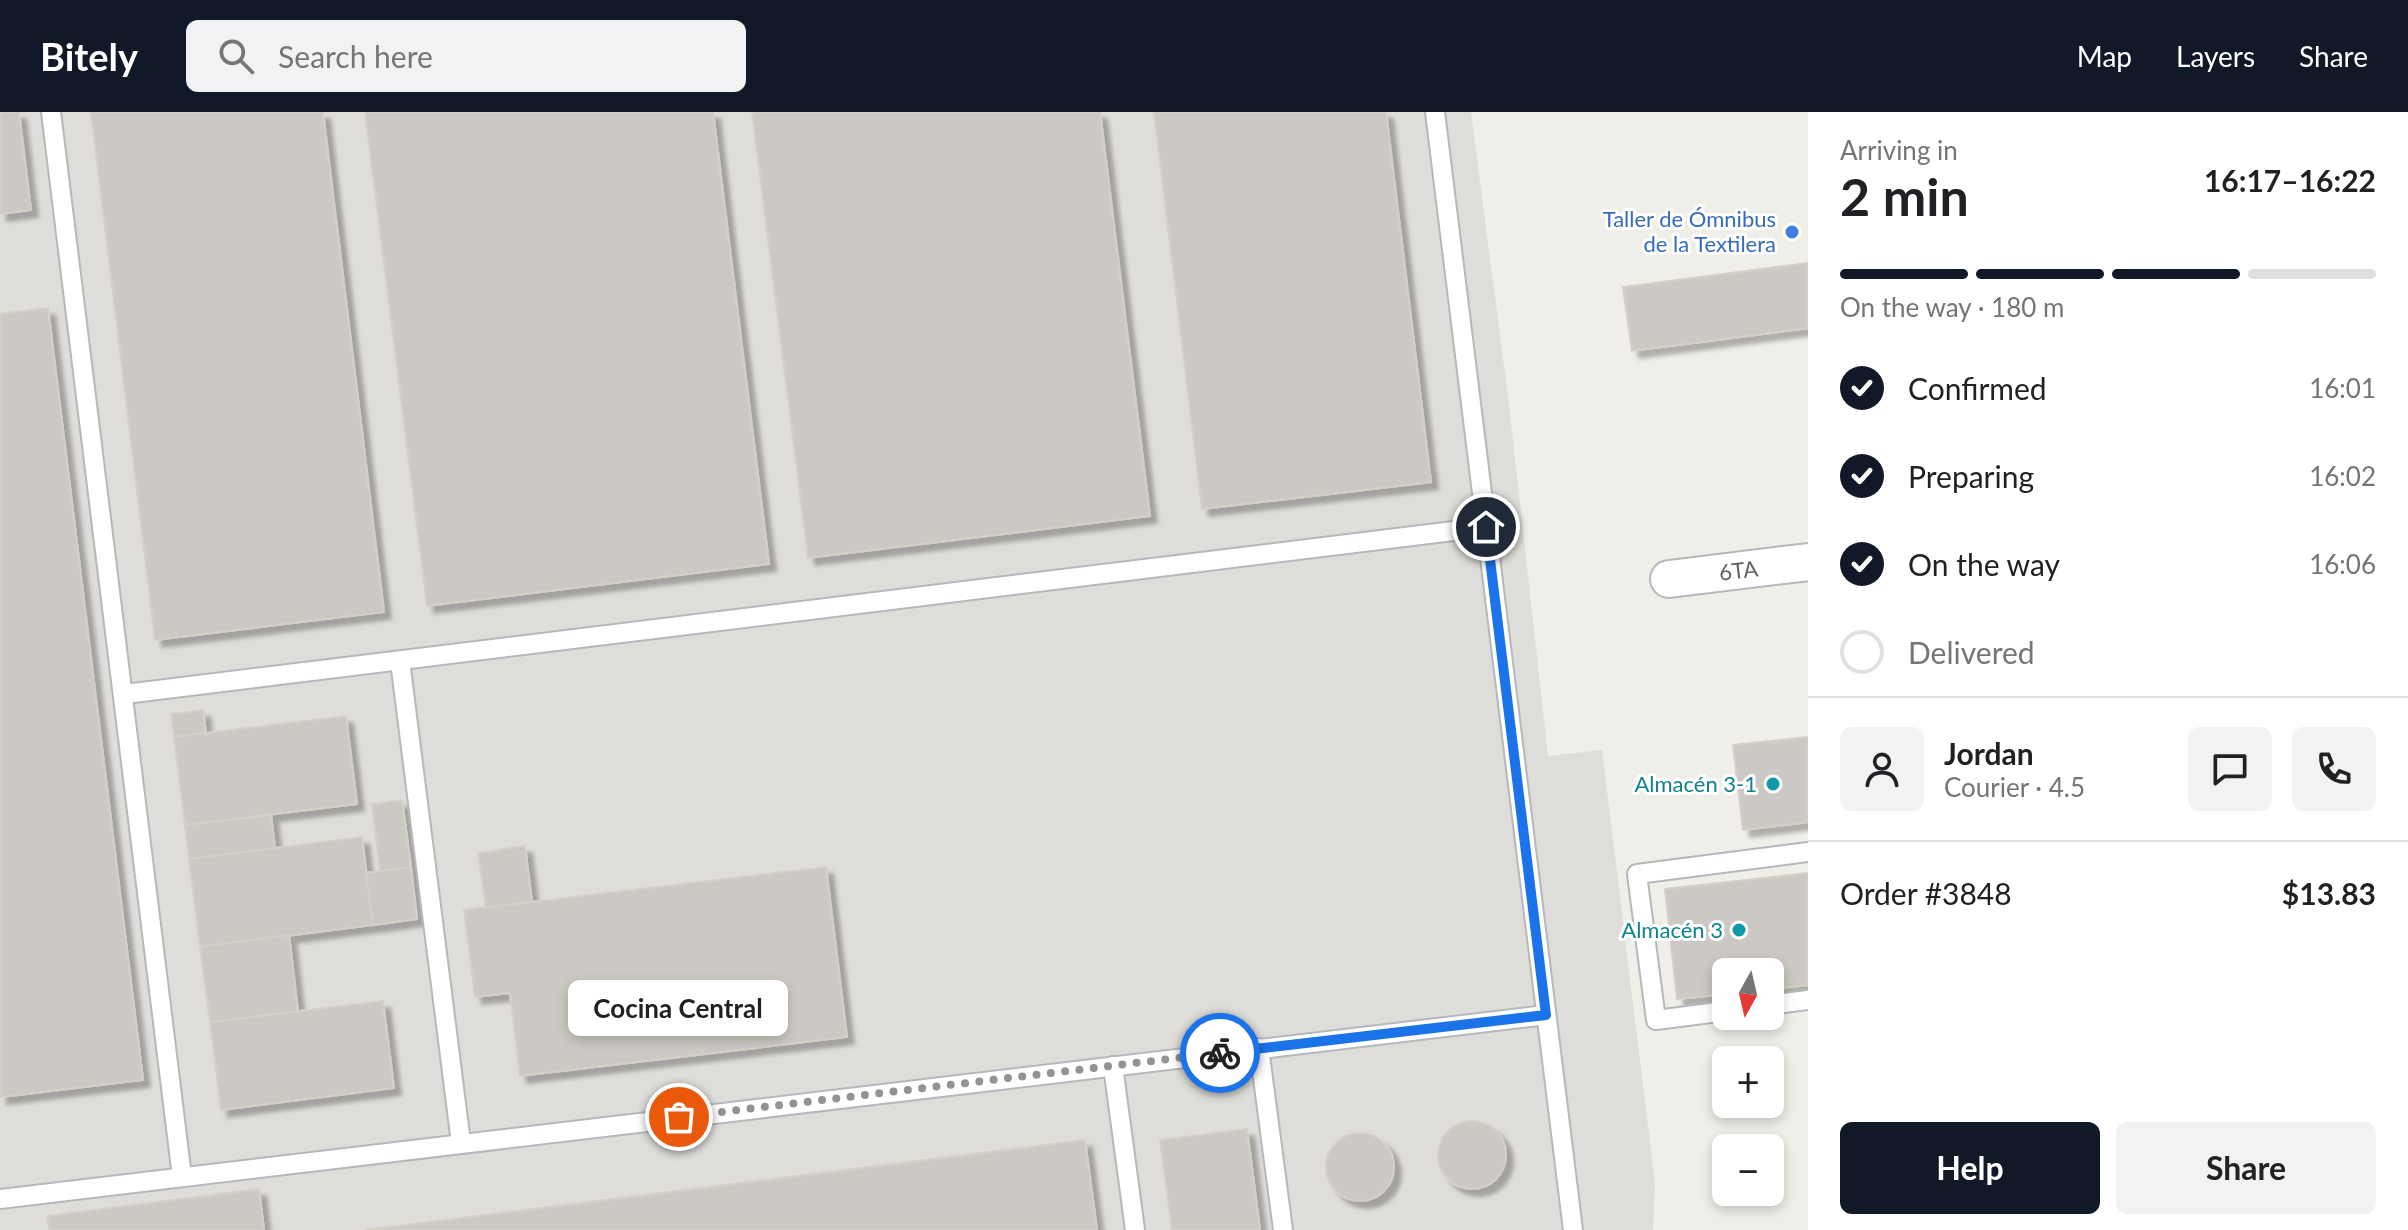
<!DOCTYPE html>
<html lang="en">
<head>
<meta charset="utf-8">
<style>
  :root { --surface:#fff; --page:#f2f2f2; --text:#202124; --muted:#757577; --line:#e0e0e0; --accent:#111827 }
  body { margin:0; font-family:Lato,sans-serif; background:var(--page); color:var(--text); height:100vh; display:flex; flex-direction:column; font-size:30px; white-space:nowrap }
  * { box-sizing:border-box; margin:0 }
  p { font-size:26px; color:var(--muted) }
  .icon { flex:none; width:44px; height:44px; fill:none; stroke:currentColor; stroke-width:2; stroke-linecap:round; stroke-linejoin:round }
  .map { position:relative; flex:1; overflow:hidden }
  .sheet { display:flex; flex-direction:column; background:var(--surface); width:600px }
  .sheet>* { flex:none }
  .needle { width:52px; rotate:188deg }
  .buttons { position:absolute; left:1712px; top:846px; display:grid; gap:16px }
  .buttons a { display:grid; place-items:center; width:72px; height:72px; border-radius:12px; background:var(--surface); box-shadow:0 4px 12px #0003; font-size:40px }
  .pin { position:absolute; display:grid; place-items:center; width:68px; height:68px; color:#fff; margin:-34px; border:4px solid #fff; border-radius:50%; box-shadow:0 2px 8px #0007 }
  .courier { position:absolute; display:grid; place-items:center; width:80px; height:80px; margin:-40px; border:6px solid #1a73e8; border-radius:50%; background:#fff; color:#222; box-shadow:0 2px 10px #0007 }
  .bubble { position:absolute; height:56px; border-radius:12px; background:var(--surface); box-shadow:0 4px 12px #0003; font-size:26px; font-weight:700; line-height:56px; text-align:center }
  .summary em { font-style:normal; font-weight:700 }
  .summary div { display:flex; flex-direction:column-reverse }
  .summary { display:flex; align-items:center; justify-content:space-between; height:136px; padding:0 32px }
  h1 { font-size:52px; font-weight:700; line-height:60px }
  .bar { display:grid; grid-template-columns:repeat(4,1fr); gap:12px 8px; align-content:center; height:96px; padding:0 32px }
  .bar i { height:10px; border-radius:6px; background:var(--line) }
  .bar .selected { background:var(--accent) }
  .bar p { grid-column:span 4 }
  .line { display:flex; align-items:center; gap:20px; padding:0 32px; border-top:2px solid var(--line) }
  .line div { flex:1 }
  .round { display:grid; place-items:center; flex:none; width:84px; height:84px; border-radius:12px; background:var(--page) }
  ol { padding:0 32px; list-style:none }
  li { display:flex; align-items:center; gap:24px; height:88px }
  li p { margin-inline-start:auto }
  li .icon { padding:8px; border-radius:50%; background:var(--accent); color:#fff; stroke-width:4 }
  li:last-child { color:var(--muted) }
  li i { width:44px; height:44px; border:4px solid var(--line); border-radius:50% }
  .button { display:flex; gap:16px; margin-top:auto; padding:16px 32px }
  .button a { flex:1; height:92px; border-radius:12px; background:var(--accent); color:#fff; font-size:32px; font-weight:700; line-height:92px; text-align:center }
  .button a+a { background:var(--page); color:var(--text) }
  header { display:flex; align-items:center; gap:48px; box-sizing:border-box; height:112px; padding:0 40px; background:var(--accent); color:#fff }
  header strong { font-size:38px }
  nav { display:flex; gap:44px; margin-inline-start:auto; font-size:28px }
  .search { width:560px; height:72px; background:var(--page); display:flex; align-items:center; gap:20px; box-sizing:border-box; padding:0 28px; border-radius:12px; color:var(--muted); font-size:30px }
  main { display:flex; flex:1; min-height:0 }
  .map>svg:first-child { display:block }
  .industrial { fill:#dfddda }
  .building { fill:#ccc9c4; stroke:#d5d0c7; stroke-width:2; filter:url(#shadow) }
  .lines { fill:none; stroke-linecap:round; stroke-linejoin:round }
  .service-casing { stroke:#b5b8bb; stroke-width:22 }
  .minor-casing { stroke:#b5b8bb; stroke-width:40 }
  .service { stroke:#fff; stroke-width:18 }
  .minor { stroke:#fff; stroke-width:36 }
  .done { stroke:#929494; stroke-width:8; stroke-dasharray:0 14.4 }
  .route { stroke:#1a73e8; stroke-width:10 }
  .shop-dot { fill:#3f7fe0; stroke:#fff; stroke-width:3 }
  .culture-dot { fill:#0f9aa8; stroke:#fff; stroke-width:3 }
  .labels { text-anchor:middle; stroke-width:6; stroke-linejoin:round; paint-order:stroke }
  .shop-label { font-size:22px; fill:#366cbe; stroke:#fff; text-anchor:end }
  .street-label { font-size:22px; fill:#5f6367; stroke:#fff }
  .culture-label { font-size:22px; fill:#0d838f; stroke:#fff; text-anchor:end }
</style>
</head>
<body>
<header>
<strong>Bitely</strong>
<div class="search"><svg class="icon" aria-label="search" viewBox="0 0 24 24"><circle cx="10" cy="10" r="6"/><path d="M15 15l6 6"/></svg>Search here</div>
<nav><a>Map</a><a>Layers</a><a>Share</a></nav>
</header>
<main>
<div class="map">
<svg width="1808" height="1118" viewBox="0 0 1808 1118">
  <defs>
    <filter id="shadow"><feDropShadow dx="7" dy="7" stdDeviation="2" flood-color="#0004"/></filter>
  </defs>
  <rect width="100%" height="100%" fill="#f0eee8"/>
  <!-- industrial -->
  <polygon class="industrial" points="0,0 1471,0 1509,293 1548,644 1602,638 1655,1071 1653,1118 0,1118"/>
  <!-- building -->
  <g class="building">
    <polygon points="0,0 19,0 31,98 0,102"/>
    <polygon points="91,0 323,0 384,500 155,528"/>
    <polygon points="365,0 713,0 769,452 427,494"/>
    <polygon points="752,0 1100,0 1150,404 808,446"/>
    <polygon points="1154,0 1386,0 1431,370 1202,397"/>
    <polygon points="1808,151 1808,216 1632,239 1623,175"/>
    <polygon points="48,196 143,968 0,985 0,202"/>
    <polygon points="203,598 206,621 174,625 171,602"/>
    <polygon points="346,604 357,692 185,713 174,625"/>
    <polygon points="1808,625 1808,710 1743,718 1733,633"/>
    <polygon points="402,688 411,755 380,759 372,692"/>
    <polygon points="271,703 275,736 189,747 185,713"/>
    <polygon points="362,725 373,813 200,835 189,747"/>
    <polygon points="525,734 532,790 486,796 478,741"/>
    <polygon points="411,755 417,807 373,813 366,761"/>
    <polygon points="826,755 847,925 520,964 510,881 475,885 464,798"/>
    <polygon points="1808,761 1808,873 1770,877 1770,860 1726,860 1726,882 1677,887 1665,777"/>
    <polygon points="289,823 298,899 210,910 200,835"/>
    <polygon points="383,889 394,976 221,998 210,910"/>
    <circle cx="1472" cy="1043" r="34"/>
    <polygon points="1247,1017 1260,1118 1172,1118 1160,1028"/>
    <circle cx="1360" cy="1055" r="34"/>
    <polygon points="1085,1028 1097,1118 365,1118"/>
    <polygon points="259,1077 264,1118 49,1118 47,1104"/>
  </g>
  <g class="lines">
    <defs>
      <g id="service">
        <polyline points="51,0 182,1065"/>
        <polyline points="1435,0 1573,1118"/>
        <polyline points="400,549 461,1031"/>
        <polyline points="125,582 1486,415"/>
        <polyline points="1770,893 1808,888"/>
        <polyline points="1726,899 1656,908 1637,762 1808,740"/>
        <polyline points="1259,936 1283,1118"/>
        <polyline points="1113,954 1135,1118"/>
        <polyline points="0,1087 1546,903"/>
      </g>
      <g id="minor">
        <path id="s1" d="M1669,467l139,-17"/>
      </g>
    </defs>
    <!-- service casing -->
    <use href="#service" class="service-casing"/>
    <!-- minor casing -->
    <use href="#minor" class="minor-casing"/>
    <!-- service -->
    <use href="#service" class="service"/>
    <!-- minor -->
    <use href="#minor" class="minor"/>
  </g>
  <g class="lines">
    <!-- done -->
    <polyline class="done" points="679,1005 1220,941"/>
    <!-- route -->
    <polyline class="route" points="1220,941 1546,903 1486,415"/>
  </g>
  <!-- markers -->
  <circle class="shop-dot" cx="1792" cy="120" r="8"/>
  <g class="culture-dot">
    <circle cx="1773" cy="672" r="8"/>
    <circle cx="1739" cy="818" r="8"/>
  </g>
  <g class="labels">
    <!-- shop labels -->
    <g class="shop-label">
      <text x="1776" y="115">Taller de Ómnibus<tspan x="1776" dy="25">de la Textilera</tspan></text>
    </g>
    <!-- street labels -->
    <g class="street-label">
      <text dy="8" stroke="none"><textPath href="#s1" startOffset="70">6TA</textPath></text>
    </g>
    <!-- culture labels -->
    <g class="culture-label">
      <text x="1757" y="680">Almacén 3-1</text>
      <text x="1723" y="826">Almacén 3</text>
    </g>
  </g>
</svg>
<div class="buttons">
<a><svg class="needle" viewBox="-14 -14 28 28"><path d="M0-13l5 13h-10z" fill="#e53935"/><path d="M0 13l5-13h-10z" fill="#757577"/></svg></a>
<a>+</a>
<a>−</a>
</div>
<div class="pin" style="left:679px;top:1005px;background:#ea580c"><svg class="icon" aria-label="bag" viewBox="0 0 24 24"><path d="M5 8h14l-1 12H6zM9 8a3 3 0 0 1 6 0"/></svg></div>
<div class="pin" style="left:1486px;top:415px;background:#1f2937"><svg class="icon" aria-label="home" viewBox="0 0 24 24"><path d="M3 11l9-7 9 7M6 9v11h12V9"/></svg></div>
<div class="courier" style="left:1220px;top:941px"><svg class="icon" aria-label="bike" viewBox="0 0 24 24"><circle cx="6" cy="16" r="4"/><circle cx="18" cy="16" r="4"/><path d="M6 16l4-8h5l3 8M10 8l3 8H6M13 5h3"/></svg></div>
<div class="bubble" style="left:568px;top:868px;width:220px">Cocina Central</div>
</div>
<section class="sheet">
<div class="summary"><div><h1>2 min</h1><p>Arriving in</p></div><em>16:17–16:22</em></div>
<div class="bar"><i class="selected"></i><i class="selected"></i><i class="selected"></i><i></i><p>On the way · 180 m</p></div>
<ol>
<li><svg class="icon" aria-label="check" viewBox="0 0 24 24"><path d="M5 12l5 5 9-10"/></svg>Confirmed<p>16:01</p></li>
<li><svg class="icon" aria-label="check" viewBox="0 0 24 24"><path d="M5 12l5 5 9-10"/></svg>Preparing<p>16:02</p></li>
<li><svg class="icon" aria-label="check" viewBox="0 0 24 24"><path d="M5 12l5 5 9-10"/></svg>On the way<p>16:06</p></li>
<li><i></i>Delivered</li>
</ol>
<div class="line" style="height:144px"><a class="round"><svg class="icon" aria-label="person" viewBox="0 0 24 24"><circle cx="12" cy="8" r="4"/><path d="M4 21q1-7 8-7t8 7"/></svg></a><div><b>Jordan</b><p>Courier · 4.5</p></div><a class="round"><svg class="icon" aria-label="chat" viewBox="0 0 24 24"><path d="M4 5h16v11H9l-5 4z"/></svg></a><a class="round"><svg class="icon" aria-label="phone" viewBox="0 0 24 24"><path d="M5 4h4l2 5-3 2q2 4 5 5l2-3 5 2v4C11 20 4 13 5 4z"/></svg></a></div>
<div class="line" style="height:104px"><div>Order #3848</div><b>$13.83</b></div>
<div class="button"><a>Help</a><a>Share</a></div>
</section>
</main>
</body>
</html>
